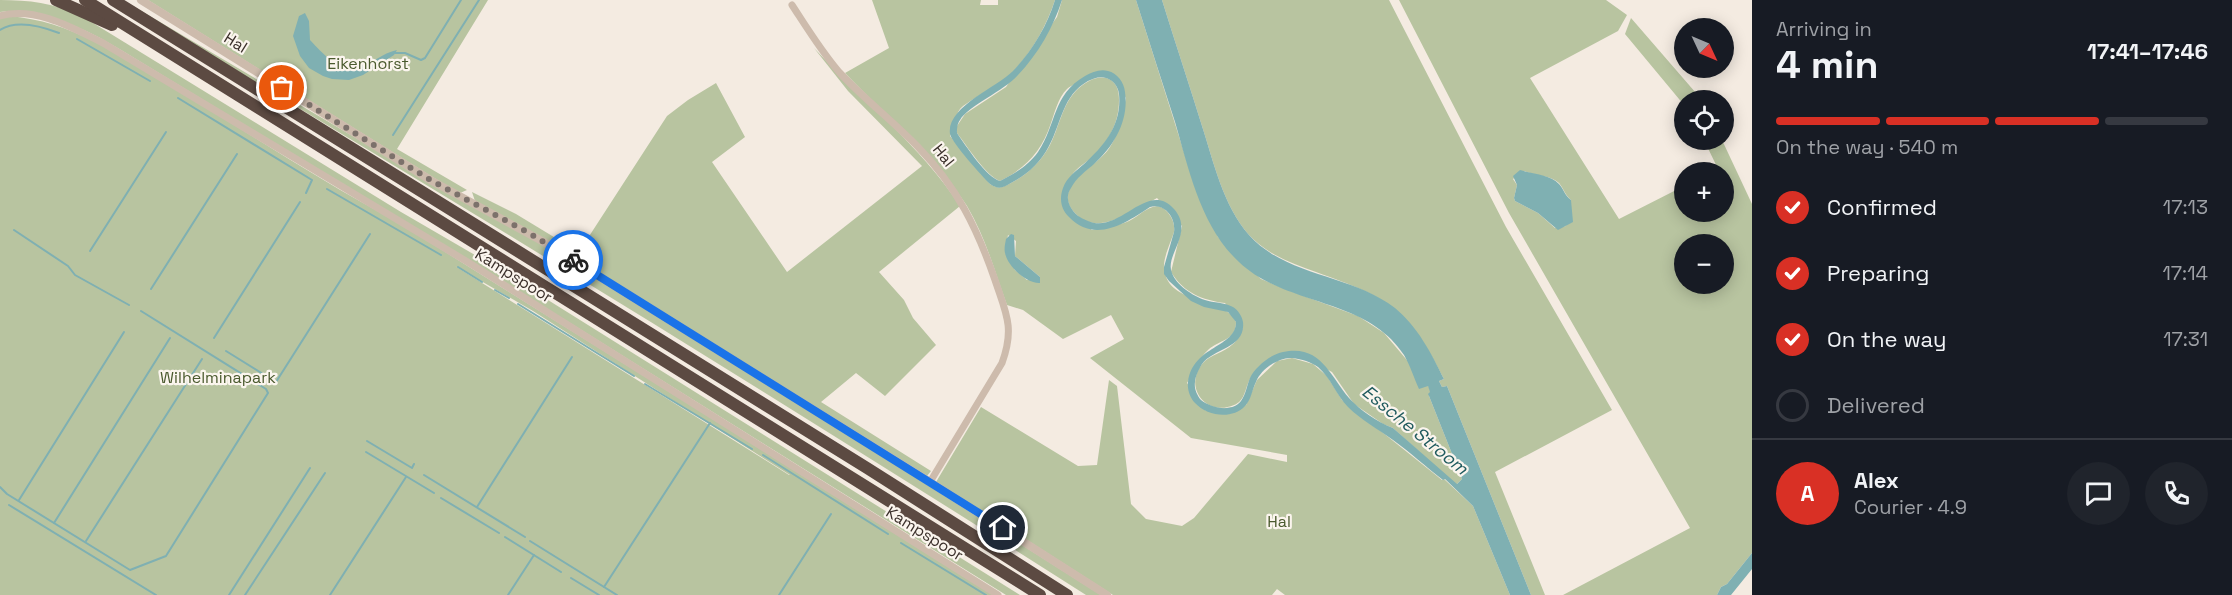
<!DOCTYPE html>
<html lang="en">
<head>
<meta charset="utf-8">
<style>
  :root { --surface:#171b24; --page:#20242c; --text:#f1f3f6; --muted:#9ea1a6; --line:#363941; --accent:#d93025 }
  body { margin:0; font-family:"Space Grotesk",sans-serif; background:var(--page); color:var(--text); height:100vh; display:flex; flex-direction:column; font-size:22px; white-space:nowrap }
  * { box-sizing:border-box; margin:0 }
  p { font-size:20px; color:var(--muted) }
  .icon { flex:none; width:33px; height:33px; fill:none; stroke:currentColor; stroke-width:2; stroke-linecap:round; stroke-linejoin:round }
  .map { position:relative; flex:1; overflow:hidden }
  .details { display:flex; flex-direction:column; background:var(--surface); width:480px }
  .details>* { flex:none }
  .needle { width:39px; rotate:134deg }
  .buttons { position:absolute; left:1674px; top:18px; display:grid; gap:12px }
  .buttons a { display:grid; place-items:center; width:60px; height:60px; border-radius:50%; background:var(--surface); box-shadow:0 3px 15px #0003; font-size:30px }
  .pin { position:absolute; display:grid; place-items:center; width:51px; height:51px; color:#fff; margin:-26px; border:3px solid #fff; border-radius:50%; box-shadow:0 2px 6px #0007 }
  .courier { position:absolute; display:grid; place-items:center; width:60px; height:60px; margin:-30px; border:4px solid #1a73e8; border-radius:50%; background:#fff; color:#222; box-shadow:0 2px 8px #0007 }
  .headline em { font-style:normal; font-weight:800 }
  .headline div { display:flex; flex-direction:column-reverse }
  .headline { display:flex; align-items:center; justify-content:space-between; height:102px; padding:0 24px }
  h1 { font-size:39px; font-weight:800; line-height:45px }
  .bar { display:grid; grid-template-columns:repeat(4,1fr); gap:9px 6px; align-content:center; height:72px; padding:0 24px }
  .bar i { height:8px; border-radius:4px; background:var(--line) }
  .bar .on { background:var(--accent) }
  .bar p { grid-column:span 4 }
  .line { display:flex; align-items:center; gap:15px; padding:0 24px; border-top:2px solid var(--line) }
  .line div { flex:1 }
  .round { display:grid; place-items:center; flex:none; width:63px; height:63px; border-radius:32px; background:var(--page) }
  ol { padding:0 24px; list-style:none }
  li { display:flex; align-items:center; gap:18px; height:66px }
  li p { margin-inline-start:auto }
  li .icon { padding:6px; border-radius:50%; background:var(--accent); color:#fff; stroke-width:4 }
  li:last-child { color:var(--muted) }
  li i { width:33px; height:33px; border:3px solid var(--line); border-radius:50% }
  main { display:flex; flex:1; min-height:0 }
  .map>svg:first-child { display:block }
  .green { fill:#b8c4a0; fill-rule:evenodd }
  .water { fill:#7fb0b2 }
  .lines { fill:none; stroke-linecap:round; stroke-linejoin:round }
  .stream { stroke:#7fb0b2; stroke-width:2 }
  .minor { stroke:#cdbbac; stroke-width:7 }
  .tertiary { stroke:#cdbbac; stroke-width:8 }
  .motorway { stroke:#5c4a42; stroke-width:12 }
  .done { stroke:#7c716b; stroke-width:6; stroke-dasharray:0 10.8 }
  .route { stroke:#1a73e8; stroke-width:8 }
  .labels { text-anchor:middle; stroke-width:4.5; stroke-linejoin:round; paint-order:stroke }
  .street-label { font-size:16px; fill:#3b302b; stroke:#fbf5ee }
  .park-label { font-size:16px; fill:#4a5a2e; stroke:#fbf5ee }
  .water-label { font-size:18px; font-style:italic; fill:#1f5a5e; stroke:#fbf5ee }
</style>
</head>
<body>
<main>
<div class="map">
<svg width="1752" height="595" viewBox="0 0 1752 595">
  <rect width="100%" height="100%" fill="#f4ebe1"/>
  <!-- green -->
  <g class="green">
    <path d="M0,0c30,0 52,3 80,15l321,197 86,50 533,333h-14l-431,-269 -454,-276c-30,-18 -58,-32 -93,-37 -10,-1 -18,-3 -28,-1z"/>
    <polygon points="148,0 488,0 397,149 467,190 460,193 452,189"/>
    <path d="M872,0h109l-1,5h18v-5h57c-10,30 -28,61 -52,81 -10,8 -36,20 -43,28 -5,7 -7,19 -10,27l40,48c9,6 13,3 21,-1 16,-8 30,-21 39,-38 12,-24 13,-50 39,-64 7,-4 15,-5 22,-1 7,5 8,13 8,20 0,25 -12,44 -30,60 -6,4 -13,9 -17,15 -6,7 -8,21 -10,30l30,25c12,-3 26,-4 37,-9 14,-7 27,-25 40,-7 4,5 6,12 5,18 -3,10 -11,26 -10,36 4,39 60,27 72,54 0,19 -16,17 -28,28 -9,8 -15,23 -21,33l19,28 40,-6 11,-25 20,-19 15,-3 21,6 14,12 15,24 100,80 2,-1 29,27 37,89h-225l-8,-6 -5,6h-159l-177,-113 45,-75 97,59 19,-1 12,-85 8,6 14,118 15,15 36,7 12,-8 54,-64 39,8v-7l-96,-17 -101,-80 34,-19 -13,-24 -48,24 -40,-29 -16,-5c-12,-33 -22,-69 -40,-99 -32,-50 -81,-90 -122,-133l44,-25zM1008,235l8,6 -1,15 25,21 -13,3 -12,-10 -10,-18z"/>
    <path d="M1062,0h74l58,184 24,53 43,42 24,10 73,27 26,17 44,52 3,8 -2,3 33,83 -6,6 -63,-57 -10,-4 -29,-20 -22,-32 -40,-21c-9,6 -38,19 -42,28 -5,9 -5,22 -16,26 -27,12 -51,-17 -32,-41 8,-10 22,-11 31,-20 4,-3 7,-11 10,-16l-18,-25c-23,-3 -41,-10 -54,-31l11,-46 -25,-28c-23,12 -61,41 -83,14 -6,-6 -8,-14 -5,-22 8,-18 31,-27 41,-43 9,-13 12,-34 16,-49l-16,-26c-10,4 -36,10 -43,17 -9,9 -12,23 -16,34 -9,28 -25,45 -51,58 -14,-5 -33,-35 -43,-48v-7l8,-12 41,-27 51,-70z"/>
    <path d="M1162,0h227l117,227 106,183 -117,62 50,123h-14l-84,-209 -5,1 -3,-6 5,-2c-36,-71 -55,-81 -128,-107 -25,-9 -48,-17 -67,-37 -26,-30 -35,-72 -47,-109 -13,-42 -27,-84 -40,-126z"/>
    <path d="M1399,0h207l21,15 -9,16 -88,47 89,141 65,-33v26h40v-40h-12l6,-3 -14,-29h18l30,64v349l-25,31 -6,3 -4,8h-154l127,-67 -181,-315zM1524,171c11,5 27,4 35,12 5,6 6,12 12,17l-5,26 -11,2 -17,-15 -23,-12 -1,-3 3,-13 -4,-6zM1684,244h40v40h-40z"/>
    <path d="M128,3l260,154 133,74 217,134 363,230h-15c-316,-202 -637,-398 -959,-590z"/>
    <path d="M8,16c65,5 108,38 162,70 75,44 147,93 224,134l601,375h-995v-576zM455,266l78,45 257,164h-1z"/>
    <polygon points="1631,18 1702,100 1684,100 1684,105 1625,34"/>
    <path d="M814,48c49,53 106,97 146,158l-81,66 25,28 9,18 23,27 -51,51 -29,-23 -35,29 110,69 -4,5 -352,-218 92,-142 21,-16 28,-17 29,54 -33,25 75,110 135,-106 -74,-75z"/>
    <polygon points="472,192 516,214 572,248 568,254 475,201"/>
  </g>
  <!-- water -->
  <g class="water">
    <path d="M1055,0h7c-9,28 -24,54 -44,75 -14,16 -50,31 -58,45 -3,4 -3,9 -3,13 9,13 29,44 43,48 15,-8 28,-15 38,-29 19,-28 14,-57 47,-76 7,-4 15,-7 23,-5 9,2 16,11 17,21 4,28 -10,53 -31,72 -8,7 -18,14 -23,24 -4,6 -4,11 -1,18 4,8 10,12 18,15 32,14 59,-42 86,-12 21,24 -10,46 -2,64 4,12 21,23 33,27 9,3 19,2 28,7 5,3 9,9 10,15 3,26 -29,26 -41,42 -3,5 -7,13 -7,18 -1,7 2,13 6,18 10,8 31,13 40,1 5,-7 6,-16 9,-23 5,-11 21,-24 33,-26 38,-8 47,24 66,46 11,12 28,24 44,30l64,56 5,-5 -33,-83 -1,-2 2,-2 -2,-6 -9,3c-5,-11 -9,-24 -15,-34 -38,-58 -118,-48 -165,-93 -38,-35 -50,-92 -64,-140 -13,-40 -26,-81 -39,-122h26c13,42 27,84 40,126 12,37 21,79 47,109 38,42 102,39 146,73 23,19 36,45 49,71l-5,2 3,6 5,-1 84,209h-21l-37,-89 -28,-27 -2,1c-17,-13 -33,-28 -50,-40 -15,-11 -32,-20 -45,-33 -12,-12 -17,-29 -30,-40 -7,-5 -16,-8 -26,-9 -13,-1 -31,11 -36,24 -4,8 -5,18 -11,24 -13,14 -38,10 -50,-3 -5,-5 -8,-14 -7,-21 5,-37 48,-34 48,-60l-8,-10 -24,-5 -13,-6 -22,-20 -5,-7v-7l10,-35c2,-14 -9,-29 -24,-25 -24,16 -55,37 -81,10 -8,-8 -10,-18 -6,-29 4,-11 13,-17 21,-24 21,-19 38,-40 35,-70 -1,-8 -6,-14 -13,-16 -7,-2 -13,1 -18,3 -26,15 -26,41 -39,65 -8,16 -22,29 -38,37 -9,5 -12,7 -21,1 -8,-8 -38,-41 -40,-50 -4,-27 46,-46 63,-63 19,-20 34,-45 42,-71z"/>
    <path d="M305,13l4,8 1,19c19,20 32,36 61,22 8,-4 16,-10 26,-12l-3,5 -31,20 -14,5 -17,-1 -9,-3 -14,-8 -9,-12 -7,-20 6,-20z"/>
    <path d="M1520,170c12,4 30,4 39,14 5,5 5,11 12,16l2,22 -15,8 -20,-17 -23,-12 -1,-3 3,-13 -4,-9z"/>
    <path d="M1011,234l3,1 1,21 25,21v6c-13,1 -32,-16 -35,-30 -1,-4 0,-9 1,-14z"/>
    <polygon points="1752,553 1752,569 1731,595 1717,595 1721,587 1727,584"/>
  </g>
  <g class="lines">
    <!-- stream -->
    <g class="stream">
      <path d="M0,30c17,-11 41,-4 59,3"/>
      <polyline points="77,39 150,81"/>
      <polyline points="395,53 405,53 421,60 425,58 461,0"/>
      <polyline points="178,98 312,180 306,193"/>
      <polyline points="393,135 479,0"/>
      <polyline points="327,189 441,255"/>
      <polyline points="14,230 68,266 75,275 129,305"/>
      <polyline points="90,251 166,132"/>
      <polyline points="458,267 482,282"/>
      <polyline points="151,289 237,154"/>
      <polyline points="495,290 509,298"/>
      <polyline points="518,304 634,376"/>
      <polyline points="214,338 300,202"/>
      <polyline points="226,351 276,382 370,234"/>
      <polyline points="645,384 752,449"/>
      <polyline points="367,441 412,468 414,464"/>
      <polyline points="366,452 434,493"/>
      <polyline points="763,455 888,534"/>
      <polyline points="424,475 525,537"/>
      <polyline points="0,487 7,494 130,570 166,556 268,393 266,389 141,311"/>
      <polyline points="441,498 499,533"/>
      <polyline points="19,500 124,332"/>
      <polyline points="9,505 156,595"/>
      <polyline points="477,507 572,357"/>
      <polyline points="54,523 170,338"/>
      <polyline points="505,537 561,572"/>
      <polyline points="86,541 202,359"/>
      <polyline points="530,541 617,595"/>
      <polyline points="901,543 986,595"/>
      <polyline points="571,578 599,595"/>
      <polyline points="604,587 710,423"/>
      <polyline points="229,595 310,468"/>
      <polyline points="245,595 325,473"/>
      <polyline points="330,595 406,477"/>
      <polyline points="508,595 534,555"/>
      <polyline points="779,595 831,514"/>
    </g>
    <!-- minor -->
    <g class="minor">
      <path d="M792,5c15,23 29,46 47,67 25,27 54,49 79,75 39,40 59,81 77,133 11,33 20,48 7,83l-72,119"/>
      <path d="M0,16c35,-10 73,12 103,27l363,218 532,334"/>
    </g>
    <!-- tertiary -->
    <polyline class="tertiary" points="141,0 432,181 542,241 930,482 1107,595"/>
    <!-- motorway -->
    <g class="motorway">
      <polyline points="56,0 112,25"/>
      <polyline points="85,0 1040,595"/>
      <polyline points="113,0 867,468 1067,595"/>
    </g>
  </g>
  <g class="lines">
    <!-- done -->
    <polyline class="done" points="282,88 432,181 529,233 573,260"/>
    <!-- route -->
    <polyline class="route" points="573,260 1003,528"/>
  </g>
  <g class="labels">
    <!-- street labels -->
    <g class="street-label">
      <text transform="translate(236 42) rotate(32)" y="6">Hal</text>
      <text transform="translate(944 155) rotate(51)" y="6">Hal</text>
      <text transform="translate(514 275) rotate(32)" y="6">Kampspoor</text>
      <text transform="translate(925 533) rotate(32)" y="6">Kampspoor</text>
    </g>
    <!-- park labels -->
    <g class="park-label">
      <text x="368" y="69">Eikenhorst</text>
      <text x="218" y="383">Wilhelminapark</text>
      <text x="1279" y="527">Hal</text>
    </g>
    <!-- water labels -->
    <g class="water-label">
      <text transform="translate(1415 430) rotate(39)" y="6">Essche Stroom</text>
    </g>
  </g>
</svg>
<div class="buttons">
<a><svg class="needle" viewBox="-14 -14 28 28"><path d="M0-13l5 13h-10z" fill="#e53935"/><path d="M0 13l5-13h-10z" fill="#9ea1a6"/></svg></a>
<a><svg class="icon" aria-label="locate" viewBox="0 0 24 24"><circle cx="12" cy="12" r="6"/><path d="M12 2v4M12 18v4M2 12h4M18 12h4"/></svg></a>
<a>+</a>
<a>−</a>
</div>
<div class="pin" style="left:282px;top:88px;background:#ea580c"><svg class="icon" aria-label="bag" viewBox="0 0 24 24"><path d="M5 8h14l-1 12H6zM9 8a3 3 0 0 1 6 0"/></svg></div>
<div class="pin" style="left:1003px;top:528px;background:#1f2937"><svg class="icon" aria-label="home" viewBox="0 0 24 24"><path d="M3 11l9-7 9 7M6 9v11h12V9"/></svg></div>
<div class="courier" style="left:573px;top:260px"><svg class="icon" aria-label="bike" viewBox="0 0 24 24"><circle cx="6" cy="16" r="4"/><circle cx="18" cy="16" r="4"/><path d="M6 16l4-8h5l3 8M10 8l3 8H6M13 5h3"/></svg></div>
</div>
<section class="details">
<div class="headline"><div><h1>4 min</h1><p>Arriving in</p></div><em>17:41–17:46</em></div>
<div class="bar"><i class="on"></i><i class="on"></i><i class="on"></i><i></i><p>On the way · 540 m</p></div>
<ol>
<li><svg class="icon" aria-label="check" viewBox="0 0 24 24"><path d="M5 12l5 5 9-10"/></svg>Confirmed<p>17:13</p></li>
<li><svg class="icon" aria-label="check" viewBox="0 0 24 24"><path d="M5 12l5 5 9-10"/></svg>Preparing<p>17:14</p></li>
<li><svg class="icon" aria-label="check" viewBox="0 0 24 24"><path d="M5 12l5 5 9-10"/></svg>On the way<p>17:31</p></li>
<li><i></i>Delivered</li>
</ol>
<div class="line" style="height:108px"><b class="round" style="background:var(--accent);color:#fff">A</b><div><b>Alex</b><p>Courier · 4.9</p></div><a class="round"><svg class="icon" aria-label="chat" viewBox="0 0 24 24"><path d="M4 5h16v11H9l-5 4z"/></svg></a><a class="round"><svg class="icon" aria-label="phone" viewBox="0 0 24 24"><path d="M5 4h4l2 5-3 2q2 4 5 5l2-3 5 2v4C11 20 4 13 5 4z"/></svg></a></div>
</section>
</main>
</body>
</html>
